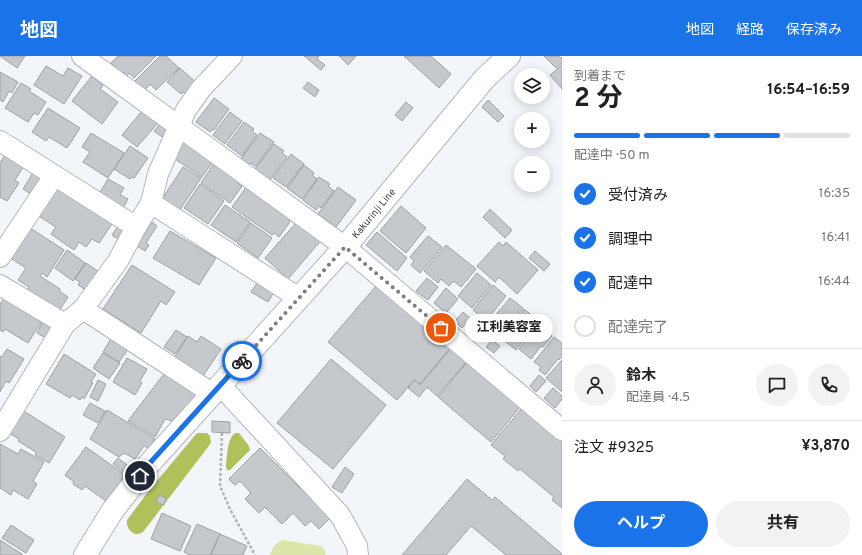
<!DOCTYPE html>
<html lang="ja">
<head>
<meta charset="utf-8">
<style>
  :root { --surface:#fff; --page:#f2f2f2; --text:#202124; --muted:#757577; --line:#e0e0e0; --accent:#1a73e8 }
  body { margin:0; font-family:Overpass,"Noto Sans JP",sans-serif; background:var(--page); color:var(--text); height:100vh; display:flex; flex-direction:column; font-size:15px; white-space:nowrap }
  * { box-sizing:border-box; margin:0 }
  p { font-size:13px; color:var(--muted) }
  .icon { flex:none; width:22px; height:22px; fill:none; stroke:currentColor; stroke-width:2; stroke-linecap:round; stroke-linejoin:round }
  .map { position:relative; flex:1; overflow:hidden }
  .sheet { display:flex; flex-direction:column; background:var(--surface); width:300px }
  .sheet>* { flex:none }
  .fabs { position:absolute; left:514px; top:12px; display:grid; gap:8px }
  .fabs a { display:grid; place-items:center; width:36px; height:36px; border-radius:50%; background:var(--surface); box-shadow:0 2px 10px #0003; font-size:20px }
  .pin { position:absolute; display:grid; place-items:center; width:34px; height:34px; color:#fff; margin:-17px; border:2px solid #fff; border-radius:50%; box-shadow:0 1px 4px #0007 }
  .courier { position:absolute; display:grid; place-items:center; width:40px; height:40px; margin:-20px; border:3px solid #1a73e8; border-radius:50%; background:#fff; color:#222; box-shadow:0 1px 5px #0007 }
  .bubble { position:absolute; height:28px; border-radius:14px; background:var(--surface); box-shadow:0 2px 10px #0003; font-size:13px; font-weight:700; line-height:28px; text-align:center }
  .summary em { font-style:normal; font-weight:700 }
  .summary div { display:flex; flex-direction:column-reverse }
  .summary { display:flex; align-items:center; justify-content:space-between; height:68px; padding:0 12px }
  h1 { font-size:26px; font-weight:700; line-height:30px }
  .bar { display:grid; grid-template-columns:repeat(4,1fr); gap:6px 4px; align-content:center; height:48px; padding:0 12px }
  .bar i { height:5px; border-radius:3px; background:var(--line) }
  .bar .current { background:var(--accent) }
  .bar p { grid-column:span 4 }
  .line { display:flex; align-items:center; gap:10px; padding:0 12px; border-top:1px solid var(--line) }
  .line div { flex:1 }
  .round { display:grid; place-items:center; flex:none; width:42px; height:42px; border-radius:21px; background:var(--page) }
  ol { padding:0 12px; list-style:none }
  li { display:flex; align-items:center; gap:12px; height:44px }
  li p { margin-inline-start:auto }
  li .icon { padding:4px; border-radius:50%; background:var(--accent); color:#fff; stroke-width:4 }
  li:last-child { color:var(--muted) }
  li i { width:22px; height:22px; border:2px solid var(--line); border-radius:50% }
  .button { display:flex; gap:8px; margin-top:auto; padding:8px 12px }
  .button a { flex:1; height:46px; border-radius:24px; background:var(--accent); color:#fff; font-size:16px; font-weight:700; line-height:46px; text-align:center }
  .button a+a { background:var(--page); color:var(--text) }
  header { display:flex; align-items:center; gap:24px; box-sizing:border-box; height:56px; padding:0 20px; background:var(--accent); color:#fff }
  header strong { font-size:19px }
  nav { display:flex; gap:22px; margin-inline-start:auto; font-size:14px }
  main { display:flex; flex:1; min-height:0 }
  .map>svg:first-child { display:block }
  .green { fill:#dae7a9 }
  .forest { fill:#afc15b }
  .building { fill:#c5c9cd; stroke:#9da1a6 }
  .lines { fill:none; stroke-linecap:round; stroke-linejoin:round }
  .minor-casing { stroke:#b4b8bd; stroke-width:22 }
  .secondary-casing { stroke:#b4b8bd; stroke-width:24 }
  .path { stroke:#afb2b6; stroke-width:2.5; stroke-dasharray:3 2; stroke-linecap:butt }
  .minor { stroke:#fff; stroke-width:20 }
  .secondary { stroke:#fff; stroke-width:22 }
  .done { stroke:#7b7e80; stroke-width:4; stroke-dasharray:0 7.2 }
  .route { stroke:#1a73e8; stroke-width:5 }
  .labels { text-anchor:middle; stroke-width:3.5; stroke-linejoin:round; paint-order:stroke }
  .street-label { font-size:10px; fill:#3b3d3e; stroke:#f2f6fb }
</style>
</head>
<body>
<header>
<strong>地図</strong>
<nav><a>地図</a><a>経路</a><a>保存済み</a></nav>
</header>
<main>
<div class="map">
<svg width="562" height="499" viewBox="0 0 562 499">
  <rect width="100%" height="100%" fill="#f2f6fb"/>
  <!-- green -->
  <path class="green" d="M283,484l38,6 3,3 2,6h-56c1,-7 7,-13 13,-15z"/>
  <!-- forest -->
  <g class="forest">
    <path d="M197,377h10l3,3 1,7 -68,89c-2,1 -4,2 -7,2 -6,-1 -10,-8 -9,-14l24,-32z"/>
    <path d="M235,377h4l10,13 1,4 -20,20h-3l-1,-4c1,-9 1,-27 9,-33z"/>
  </g>
  <!-- building -->
  <g class="building">
    <polygon points="0,0 25,0 17,12"/>
    <polygon points="118,0 156,0 134,22 129,17 127,20 124,16 122,18 111,7"/>
    <polygon points="160,0 166,0 179,12 156,34 150,28 144,35 134,26"/>
    <polygon points="304,0 319,0 317,3 325,9 321,14"/>
    <polygon points="339,0 356,0 348,9"/>
    <polygon points="404,0 431,0 451,18 439,32"/>
    <polygon points="544,0 559,0 562,3 562,7 556,12"/>
    <polygon points="562,9 562,33 550,19"/>
    <polygon points="46,10 63,20 68,12 82,20 64,48 34,29"/>
    <polygon points="180,12 201,31 191,43 183,36 181,38 167,26"/>
    <polygon points="0,16 18,26 12,37 9,35 3,46 0,44"/>
    <polygon points="92,20 103,29 100,33 118,46 102,68 72,45"/>
    <polygon points="308,26 319,34 315,41 303,32"/>
    <polygon points="21,27 31,33 29,35 46,46 38,59 34,57 28,66 5,52"/>
    <polygon points="214,42 229,53 214,74 213,73 210,76 196,66"/>
    <polygon points="488,44 504,60 498,66 482,51"/>
    <polygon points="406,46 413,52 402,65 395,59"/>
    <polygon points="48,52 80,72 67,92 49,81 46,85 32,76"/>
    <polygon points="142,55 157,68 137,91 122,79"/>
    <polygon points="230,56 242,65 225,88 213,79"/>
    <polygon points="244,66 254,73 252,75 257,79 242,100 227,89"/>
    <polygon points="161,67 171,76 165,83 154,75"/>
    <polygon points="91,77 124,97 108,122 83,106 90,96 82,91"/>
    <polygon points="260,77 274,86 256,110 250,107 249,109 240,104"/>
    <polygon points="184,84 214,104 202,121 172,101"/>
    <polygon points="274,88 284,95 282,97 287,101 269,125 254,114"/>
    <polygon points="130,90 148,102 134,122 132,121 130,123 114,113"/>
    <polygon points="6,97 25,108 15,124 19,127 7,145 0,141 0,107"/>
    <polygon points="291,98 304,108 286,131 273,122"/>
    <polygon points="215,106 240,123 237,127 242,130 230,147 201,127"/>
    <polygon points="304,109 314,117 312,119 317,123 302,143 287,132"/>
    <polygon points="183,111 201,122 179,155 162,143"/>
    <polygon points="34,115 49,124 37,142 23,133"/>
    <polygon points="319,121 330,128 328,130 334,135 321,152 319,150 316,154 303,144"/>
    <polygon points="108,123 124,132 120,139 128,143 120,157 96,143"/>
    <polygon points="57,128 114,165 99,187 92,183 86,191 79,186 74,194 51,178 56,171 37,159"/>
    <polygon points="200,128 224,145 208,168 184,152"/>
    <polygon points="248,129 292,161 289,165 290,166 279,181 274,177 272,179 232,151"/>
    <polygon points="338,131 356,144 336,171 318,158"/>
    <polygon points="225,149 250,166 236,186 211,169"/>
    <polygon points="401,150 426,172 406,197 380,175"/>
    <polygon points="490,153 512,174 505,182 483,161"/>
    <polygon points="121,166 127,170 118,183 112,179"/>
    <polygon points="152,166 157,170 146,187 149,189 145,195 137,190"/>
    <polygon points="251,167 272,182 258,202 237,187"/>
    <polygon points="296,167 323,182 288,223 265,202"/>
    <polygon points="27,170 64,194 47,221 42,217 40,220 60,233 59,235 68,241 57,258 25,238 29,231 18,224 26,212 7,200"/>
    <polygon points="170,175 216,202 199,229 153,202"/>
    <polygon points="377,176 407,202 397,215 366,189"/>
    <polygon points="428,180 442,191 420,217 411,209 414,205 410,201"/>
    <polygon points="499,186 503,190 506,186 538,214 517,238 499,221 495,226 477,210"/>
    <polygon points="446,189 476,213 461,231 454,225 449,230 441,223 438,227 424,215"/>
    <polygon points="67,194 85,207 73,225 55,212"/>
    <polygon points="535,195 550,208 544,215 529,202"/>
    <polygon points="86,207 102,218 89,236 78,229 80,226 75,223"/>
    <polygon points="132,209 175,236 166,249 161,245 141,277 103,253"/>
    <polygon points="477,217 491,229 472,252 458,240"/>
    <polygon points="427,222 438,231 428,244 416,235"/>
    <polygon points="259,224 275,234 268,246 251,236"/>
    <polygon points="493,229 506,240 486,265 473,254"/>
    <polygon points="376,230 450,292 420,328 414,324 397,344 328,286"/>
    <polygon points="446,232 458,243 446,257 434,247"/>
    <polygon points="4,242 42,265 28,287 5,273 3,276 0,274 0,248"/>
    <polygon points="510,242 523,252 500,281 486,270"/>
    <polygon points="524,253 539,265 516,294 502,283"/>
    <polygon points="463,256 470,262 462,272 455,265"/>
    <polygon points="43,265 53,270 46,282 37,277"/>
    <polygon points="538,269 552,280 543,291 541,290 531,303 519,293"/>
    <polygon points="478,270 485,276 476,285 470,279"/>
    <polygon points="176,274 187,281 175,298 164,291"/>
    <polygon points="188,280 197,286 201,280 221,293 203,320 174,302"/>
    <polygon points="112,281 129,292 119,306 103,296"/>
    <polygon points="554,281 562,287 562,300 559,304 558,303 545,319 539,314 541,311 534,306"/>
    <polygon points="492,284 500,290 494,297 486,291"/>
    <polygon points="452,291 468,304 437,340 427,331 419,341 408,332 415,324 420,329"/>
    <polygon points="7,293 24,303 9,327 6,325 0,336 0,300 2,301"/>
    <polygon points="103,297 120,307 109,323 93,312"/>
    <polygon points="64,298 96,318 91,326 93,327 84,343 82,341 80,344 72,339 70,342 46,328"/>
    <polygon points="127,302 147,313 140,325 142,327 135,339 113,326"/>
    <polygon points="331,303 386,349 333,413 277,367"/>
    <polygon points="562,304 562,336 546,322"/>
    <polygon points="468,305 521,350 491,386 438,341"/>
    <polygon points="164,318 200,337 173,365 165,363 155,381 128,365"/>
    <polygon points="539,319 546,325 536,336 530,330"/>
    <polygon points="98,324 106,328 98,345 90,341"/>
    <polygon points="553,332 562,340 562,343 555,352 544,342"/>
    <polygon points="90,347 105,355 98,367 83,359"/>
    <polygon points="523,351 562,384 562,452 552,444 554,441 520,413 518,415 503,403 505,400 491,389"/>
    <polygon points="22,354 65,381 49,407 35,399 36,396 18,385 19,383 9,377"/>
    <polygon points="107,354 155,383 149,392 144,390 135,403 124,397 119,401 90,383"/>
    <polygon points="212,365 230,366 230,377 212,376"/>
    <polygon points="0,388 18,398 21,393 44,406 33,425 37,428 28,443 13,434 11,439 0,432"/>
    <polygon points="86,391 125,419 106,445 85,430 82,434 73,428 74,426 65,419"/>
    <polygon points="260,392 330,462 319,473 311,465 305,470 293,457 282,468 265,451 259,457 245,443 251,437 240,425 235,429 229,423"/>
    <polygon points="118,402 131,412 126,418 113,408"/>
    <polygon points="345,411 354,418 342,437 332,431"/>
    <polygon points="467,423 492,444 495,441 562,498 562,499 506,499 471,470 446,499 402,499"/>
    <polygon points="159,439 166,442 164,449 156,446"/>
    <polygon points="162,457 191,470 180,495 151,483"/>
    <polygon points="197,468 220,478 210,499 190,499 184,496"/>
    <polygon points="11,469 34,484 26,497 2,482"/>
    <polygon points="220,478 247,490 243,499 211,499"/>
    <polygon points="0,484 22,498 22,499 0,499"/>
  </g>
  <g class="lines">
    <defs>
      <g id="minor">
        <polyline points="82,0 345,191 562,374"/>
        <polyline points="0,85 136,171"/>
        <polyline points="151,147 158,118 186,54 201,33 232,0"/>
        <polyline points="0,201 54,120"/>
        <polyline points="0,229 3,231 65,268"/>
        <polyline points="221,330 340,459 357,490 358,499"/>
        <polyline points="213,338 83,253 118,205 136,171 151,147 299,242"/>
        <polyline points="0,375 65,268 83,253"/>
      </g>
      <g id="secondary">
        <path id="s1" d="M85,499l28,-45 36,-46 196,-217 140,-169 24,-22"/>
      </g>
    </defs>
    <!-- minor casing -->
    <use href="#minor" class="minor-casing"/>
    <!-- secondary casing -->
    <use href="#secondary" class="secondary-casing"/>
    <!-- path -->
    <polyline class="path" points="222,377 220,430 230,453 255,499"/>
    <!-- minor -->
    <use href="#minor" class="minor"/>
    <!-- secondary -->
    <use href="#secondary" class="secondary"/>
  </g>
  <g class="lines">
    <!-- done -->
    <polyline class="done" points="242,305 345,191 441,272"/>
    <!-- route -->
    <polyline class="route" points="140,420 149,408 242,305"/>
  </g>
  <g class="labels">
    <!-- street labels -->
    <g class="street-label">
      <text dy="4" stroke="none"><textPath href="#s1" startOffset="448">Kakurinji Line</textPath></text>
    </g>
  </g>
</svg>
<div class="fabs">
<a><svg class="icon" aria-label="layers" viewBox="0 0 24 24"><path d="M12 4l9 5-9 5-9-5zM3 14l9 5 9-5"/></svg></a>
<a>+</a>
<a>−</a>
</div>
<div class="pin" style="left:441px;top:272px;background:#ea580c"><svg class="icon" aria-label="bag" viewBox="0 0 24 24"><path d="M5 8h14l-1 12H6zM9 8a3 3 0 0 1 6 0"/></svg></div>
<div class="pin" style="left:140px;top:420px;background:#1f2937"><svg class="icon" aria-label="home" viewBox="0 0 24 24"><path d="M3 11l9-7 9 7M6 9v11h12V9"/></svg></div>
<div class="courier" style="left:242px;top:305px"><svg class="icon" aria-label="bike" viewBox="0 0 24 24"><circle cx="6" cy="16" r="4"/><circle cx="18" cy="16" r="4"/><path d="M6 16l4-8h5l3 8M10 8l3 8H6M13 5h3"/></svg></div>
<div class="bubble" style="left:465px;top:258px;width:88px">江利美容室</div>
</div>
<section class="sheet">
<div class="summary"><div><h1>2 分</h1><p>到着まで</p></div><em>16:54–16:59</em></div>
<div class="bar"><i class="current"></i><i class="current"></i><i class="current"></i><i></i><p>配達中 · 50 m</p></div>
<ol>
<li><svg class="icon" aria-label="check" viewBox="0 0 24 24"><path d="M5 12l5 5 9-10"/></svg>受付済み<p>16:35</p></li>
<li><svg class="icon" aria-label="check" viewBox="0 0 24 24"><path d="M5 12l5 5 9-10"/></svg>調理中<p>16:41</p></li>
<li><svg class="icon" aria-label="check" viewBox="0 0 24 24"><path d="M5 12l5 5 9-10"/></svg>配達中<p>16:44</p></li>
<li><i></i>配達完了</li>
</ol>
<div class="line" style="height:72px"><a class="round"><svg class="icon" aria-label="person" viewBox="0 0 24 24"><circle cx="12" cy="8" r="4"/><path d="M4 21q1-7 8-7t8 7"/></svg></a><div><b>鈴木</b><p>配達員 · 4.5</p></div><a class="round"><svg class="icon" aria-label="chat" viewBox="0 0 24 24"><path d="M4 5h16v11H9l-5 4z"/></svg></a><a class="round"><svg class="icon" aria-label="phone" viewBox="0 0 24 24"><path d="M5 4h4l2 5-3 2q2 4 5 5l2-3 5 2v4C11 20 4 13 5 4z"/></svg></a></div>
<div class="line" style="height:52px"><div>注文 #9325</div><b>¥3,870</b></div>
<div class="button"><a>ヘルプ</a><a>共有</a></div>
</section>
</main>
</body>
</html>
